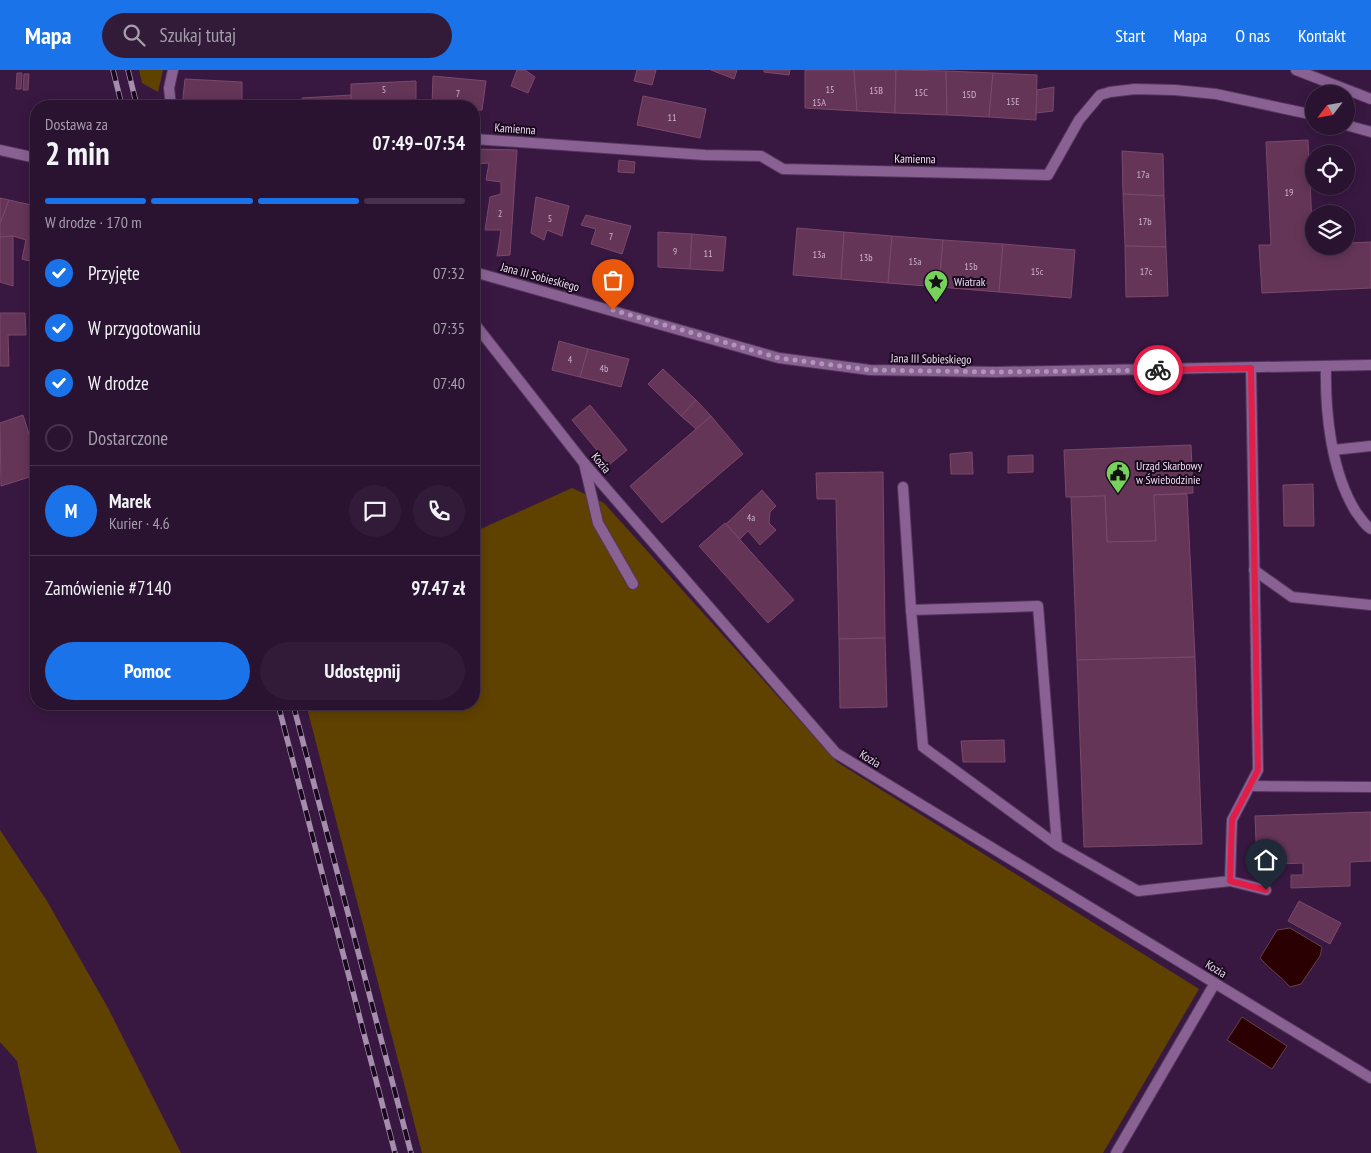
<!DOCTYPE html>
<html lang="pl">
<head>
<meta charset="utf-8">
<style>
  :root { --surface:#2a1231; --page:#321b39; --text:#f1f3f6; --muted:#a59eab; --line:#46324d; --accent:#1a73e8 }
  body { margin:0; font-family:"PT Sans Narrow",sans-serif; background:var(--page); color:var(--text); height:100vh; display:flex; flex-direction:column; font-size:19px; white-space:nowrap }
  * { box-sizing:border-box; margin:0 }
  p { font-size:16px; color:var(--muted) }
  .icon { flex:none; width:28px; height:28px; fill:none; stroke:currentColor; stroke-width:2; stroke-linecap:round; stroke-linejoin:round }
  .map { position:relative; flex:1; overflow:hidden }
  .sheet { position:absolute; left:30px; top:30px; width:450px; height:610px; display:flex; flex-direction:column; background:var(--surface); border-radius:20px; box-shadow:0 2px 12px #0003,0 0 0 1px var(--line) }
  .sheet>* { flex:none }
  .needle { width:32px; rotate:239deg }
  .fabs { position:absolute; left:1305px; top:15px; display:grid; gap:10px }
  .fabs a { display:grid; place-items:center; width:50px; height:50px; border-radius:50%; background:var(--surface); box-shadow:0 2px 12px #0003,0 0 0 1px var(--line); font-size:25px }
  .pin { position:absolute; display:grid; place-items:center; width:42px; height:42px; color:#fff; margin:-51px -21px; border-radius:50% 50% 50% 0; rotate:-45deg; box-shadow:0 0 5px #0007 }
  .pin .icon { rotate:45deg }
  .courier { position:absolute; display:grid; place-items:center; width:50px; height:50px; margin:-25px; border:4px solid #e11d48; border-radius:50%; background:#fff; color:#222; box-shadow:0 1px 6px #0007 }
  .headline em { font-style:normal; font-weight:800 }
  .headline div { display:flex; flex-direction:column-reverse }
  .headline { display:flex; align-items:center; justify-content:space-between; height:85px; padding:0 15px }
  h1 { font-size:32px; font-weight:800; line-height:38px }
  .bar { display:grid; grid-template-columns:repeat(4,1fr); gap:8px 5px; align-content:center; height:60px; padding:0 15px }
  .bar i { height:6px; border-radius:4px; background:var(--line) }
  .bar .on { background:var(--accent) }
  .bar p { grid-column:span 4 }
  .line { display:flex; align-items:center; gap:12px; padding:0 15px; border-top:1px solid var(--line) }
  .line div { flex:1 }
  .round { display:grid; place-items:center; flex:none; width:52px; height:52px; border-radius:26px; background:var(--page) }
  ol { padding:0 15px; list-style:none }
  li { display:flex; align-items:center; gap:15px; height:55px }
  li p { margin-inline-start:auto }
  li .icon { padding:5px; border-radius:50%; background:var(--accent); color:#fff; stroke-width:4 }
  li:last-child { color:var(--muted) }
  li i { width:28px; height:28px; border:2px solid var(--line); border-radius:50% }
  .action { display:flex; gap:10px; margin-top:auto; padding:10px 15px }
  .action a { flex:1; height:58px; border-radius:30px; background:var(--accent); color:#fff; font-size:20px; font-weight:800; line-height:58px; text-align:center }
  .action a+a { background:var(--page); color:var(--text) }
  header { display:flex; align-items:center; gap:30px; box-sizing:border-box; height:70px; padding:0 25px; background:var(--accent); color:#fff }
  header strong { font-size:24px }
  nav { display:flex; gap:28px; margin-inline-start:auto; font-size:18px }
  .search { width:350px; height:45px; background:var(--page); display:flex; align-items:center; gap:12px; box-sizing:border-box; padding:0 18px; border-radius:28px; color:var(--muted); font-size:19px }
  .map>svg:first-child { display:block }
  .green { fill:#5f4100 }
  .water { fill:#2a0003; stroke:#65414b }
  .building { fill:#643557; stroke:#7a496b }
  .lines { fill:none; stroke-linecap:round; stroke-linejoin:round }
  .service-casing { stroke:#55375e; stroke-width:12 }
  .minor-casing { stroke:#55375e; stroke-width:12 }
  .tertiary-casing { stroke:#55375e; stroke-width:12 }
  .service { stroke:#896293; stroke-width:10 }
  .minor { stroke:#896293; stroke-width:10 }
  .tertiary { stroke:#896293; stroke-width:10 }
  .rail-casing { stroke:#a68dad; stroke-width:5.5 }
  .rail { stroke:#180a1c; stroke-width:4; stroke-dasharray:11; stroke-linecap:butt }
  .done { stroke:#ae96b5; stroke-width:5; stroke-dasharray:0 9 }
  .route { stroke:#e11d48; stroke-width:6 }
  .labels { text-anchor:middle; stroke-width:4; stroke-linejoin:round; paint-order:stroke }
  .number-label { font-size:10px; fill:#ccb1cd }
  .street-label { font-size:12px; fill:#eedaf4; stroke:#180a1c }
  .poi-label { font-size:12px; fill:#eedaf4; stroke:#180a1c; text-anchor:start }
</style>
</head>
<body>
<header>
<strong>Mapa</strong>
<div class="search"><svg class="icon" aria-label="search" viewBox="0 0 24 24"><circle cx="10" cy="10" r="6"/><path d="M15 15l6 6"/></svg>Szukaj tutaj</div>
<nav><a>Start</a><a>Mapa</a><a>O nas</a><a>Kontakt</a></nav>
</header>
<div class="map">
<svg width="1371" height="1083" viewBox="0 0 1371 1083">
  <rect width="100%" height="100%" fill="#381841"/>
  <!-- green -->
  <g class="green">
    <polygon points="139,0 163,0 158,22 142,13"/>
    <polygon points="572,418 604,433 837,692 1199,919 1103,1083 422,1083 306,634 474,634 474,462"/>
    <polygon points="0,760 47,831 108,938 181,1083 37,1083 17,991 0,972"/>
  </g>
  <!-- water -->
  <g class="water">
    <path d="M1290,858l32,19 -2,9 -19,28 -11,3c-9,-11 -21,-18 -30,-29l17,-28z"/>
    <polygon points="1242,947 1287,976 1272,999 1227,970"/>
  </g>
  <!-- building -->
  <g class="building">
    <polygon points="517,0 525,0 535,7 528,23 511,16"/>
    <polygon points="637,0 656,0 652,15 634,11"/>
    <polygon points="711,0 737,0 734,9"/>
    <polygon points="764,0 790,0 789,5 764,2"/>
    <polygon points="805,0 854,0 857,41 805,38"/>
    <polygon points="854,0 896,0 895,43 857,41"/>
    <polygon points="896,0 946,1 947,45 895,43"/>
    <polygon points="946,1 993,3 989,47 947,45"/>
    <polygon points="17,3 22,3 21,19 16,19"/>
    <polygon points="993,3 1037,5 1036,50 989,47"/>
    <polygon points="24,4 29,4 28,20 23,20"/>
    <polygon points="433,6 486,11 482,40 474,40 474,36 432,36"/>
    <polygon points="185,9 242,12 242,36 182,36"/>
    <polygon points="416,11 416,36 351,36 351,14"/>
    <polygon points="1054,17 1053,41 1036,43 1037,20"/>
    <polygon points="351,25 351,36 303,36 302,28"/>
    <polygon points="643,26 706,39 700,68 637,55"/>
    <polygon points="1308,70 1313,175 1314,176 1346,176 1346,173 1371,172 1371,218 1262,223 1259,175 1271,175 1266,72"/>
    <polygon points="476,79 517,80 510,185 497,186 501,160 485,160 490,127 501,124 501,112 486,110 489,93 475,94"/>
    <polygon points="1122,81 1163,84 1164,126 1123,124"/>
    <polygon points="619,90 635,92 634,103 618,102"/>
    <polygon points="1123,124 1164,126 1166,177 1125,176"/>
    <polygon points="536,127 569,136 562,166 547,160 544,170 531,163"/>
    <polygon points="0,128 9,130 0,154"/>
    <polygon points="9,130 36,136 36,193 22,189 26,170 13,166 0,167 0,154"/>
    <polygon points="586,145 631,156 622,184 591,174 596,159 581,155"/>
    <polygon points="797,158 844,162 841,209 793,205"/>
    <polygon points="658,162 692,164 690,199 658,197"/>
    <polygon points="844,162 892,166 888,213 841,209"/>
    <polygon points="692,164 726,167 723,201 690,199"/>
    <polygon points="13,166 13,216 0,212 0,167"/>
    <polygon points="892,166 943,170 939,217 888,213"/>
    <polygon points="943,170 1003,174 999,222 939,217"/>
    <polygon points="1003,174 1075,180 1071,228 999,222"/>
    <polygon points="1125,176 1166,177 1168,226 1126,227"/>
    <polygon points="0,243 25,243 26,265 8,265 9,296 0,296"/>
    <polygon points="559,271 588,279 580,307 552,300"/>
    <polygon points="588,279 629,289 621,317 580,307"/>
    <polygon points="663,299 696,330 681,346 648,314"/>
    <polygon points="696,330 711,346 696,359 681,346"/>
    <polygon points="590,335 627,380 609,395 572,350"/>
    <polygon points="23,345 36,386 36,405 1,416 0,353"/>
    <polygon points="711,346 743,384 662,453 630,416"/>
    <polygon points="1191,375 1193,423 1154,425 1156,471 1107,472 1105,426 1066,427 1064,380"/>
    <polygon points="972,382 973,404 951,404 950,384"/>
    <polygon points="1033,385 1033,402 1008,403 1008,386"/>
    <polygon points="883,402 885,568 839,569 836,429 817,429 816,403"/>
    <polygon points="1313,414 1314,456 1284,456 1283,415"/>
    <polygon points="762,420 776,436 770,442 769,453 776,460 760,475 748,461 740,469 726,454"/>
    <polygon points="1187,424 1195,587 1077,590 1071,427 1105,426 1107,472 1156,471 1154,425"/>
    <polygon points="725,453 794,530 768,553 699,476"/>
    <polygon points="885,568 887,637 840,638 839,569"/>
    <polygon points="1195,587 1202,774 1084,777 1077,590"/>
    <polygon points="1004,670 1005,692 963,692 961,671"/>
    <polygon points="1371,742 1371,791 1350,792 1350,816 1291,818 1291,805 1303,805 1303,793 1257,795 1255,746"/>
    <polygon points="1299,831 1341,853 1330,874 1288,851"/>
  </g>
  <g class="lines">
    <defs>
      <g id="service">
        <path d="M1326,296c-1,46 5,106 30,146 5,6 8,13 15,17"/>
        <polyline points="1333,380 1371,376"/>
        <polyline points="584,393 598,453 633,514"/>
        <polyline points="903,417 911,540"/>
        <polyline points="1254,500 1292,527 1371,535"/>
        <polyline points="1250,716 1371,717"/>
        <polyline points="1057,775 923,677 911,540 1038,536 1057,775 1138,821 1230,811 1232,750 1258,700 1251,298"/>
        <polyline points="1230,811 1266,820"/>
        <polyline points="1116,1083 1215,913"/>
      </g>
      <g id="minor">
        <polyline points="1296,0 1371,29"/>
        <polyline points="171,36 169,18 173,0"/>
        <polyline points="1346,55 1371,62"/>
        <polyline points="474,69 705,85 761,86 783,99 1048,105 1079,50 1100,25 1110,22 1135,19 1175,20 1216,24 1314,45"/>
        <polyline points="474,253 584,393 836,683 1371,1008"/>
      </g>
      <g id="tertiary">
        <polyline points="0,80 36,88"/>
        <polyline points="474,202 779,288 870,300 996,302 1371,295"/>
      </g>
    </defs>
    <!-- service casing -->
    <use href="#service" class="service-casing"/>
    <!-- minor casing -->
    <use href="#minor" class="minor-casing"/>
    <!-- tertiary casing -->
    <use href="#tertiary" class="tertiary-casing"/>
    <!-- service -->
    <use href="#service" class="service"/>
    <!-- minor -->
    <use href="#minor" class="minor"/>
    <!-- tertiary -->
    <use href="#tertiary" class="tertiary"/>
    <defs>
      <g id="rail">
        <polyline points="113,0 122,36"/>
        <polyline points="128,0 137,36"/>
        <polyline points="278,634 395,1083"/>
        <polyline points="293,634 411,1083"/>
      </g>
    </defs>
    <!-- rail casing -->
    <use href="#rail" class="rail-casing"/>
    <!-- rail -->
    <use href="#rail" class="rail"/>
  </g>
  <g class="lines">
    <!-- done -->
    <polyline class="done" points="613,240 779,288 870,300 996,302 1158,300"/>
    <!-- route -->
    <polyline class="route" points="1158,300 1251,298 1258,700 1232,750 1230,811 1266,820"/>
  </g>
  <!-- icons -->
  <defs>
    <symbol id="sight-pin" viewBox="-11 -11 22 30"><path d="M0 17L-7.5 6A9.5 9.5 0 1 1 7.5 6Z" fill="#76d25a" stroke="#180a1c"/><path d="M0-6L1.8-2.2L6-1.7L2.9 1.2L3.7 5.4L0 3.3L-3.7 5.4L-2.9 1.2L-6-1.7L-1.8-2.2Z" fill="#111"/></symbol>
    <symbol id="civic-pin" viewBox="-11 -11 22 30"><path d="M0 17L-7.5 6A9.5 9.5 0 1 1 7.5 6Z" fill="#76d25a" stroke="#180a1c"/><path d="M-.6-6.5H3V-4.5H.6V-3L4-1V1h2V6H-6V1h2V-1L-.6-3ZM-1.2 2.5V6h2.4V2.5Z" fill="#111"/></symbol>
  </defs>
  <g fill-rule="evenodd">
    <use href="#sight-pin" x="922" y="198" width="28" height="38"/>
    <use href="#civic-pin" x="1104" y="389" width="28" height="38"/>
  </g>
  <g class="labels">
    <!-- number labels -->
    <g class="number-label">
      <text x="384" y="23">5</text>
      <text x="830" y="23">15</text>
      <text x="876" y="24">15B</text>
      <text x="921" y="26">15C</text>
      <text x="458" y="27">7</text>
      <text x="969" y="28">15D</text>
      <text x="1013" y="35">15E</text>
      <text x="819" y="36">15A</text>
      <text x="672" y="51">11</text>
      <text x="1143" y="108">17a</text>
      <text x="1289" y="126">19</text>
      <text x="500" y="147">2</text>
      <text x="550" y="152">5</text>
      <text x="1145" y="155">17b</text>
      <text x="611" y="170">7</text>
      <text x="675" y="185">9</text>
      <text x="708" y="187">11</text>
      <text x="819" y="188">13a</text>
      <text x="866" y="191">13b</text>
      <text x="915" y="195">15a</text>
      <text x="971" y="200">15b</text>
      <text x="1037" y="205">15c</text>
      <text x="1146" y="205">17c</text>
      <text x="570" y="293">4</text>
      <text x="604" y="302">4b</text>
      <text x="751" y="451">4a</text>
    </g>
    <!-- street labels -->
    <g class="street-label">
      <text transform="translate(515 59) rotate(4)" y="4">Kamienna</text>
      <text transform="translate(915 89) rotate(1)" y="4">Kamienna</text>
      <text transform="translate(540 207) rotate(15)" y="4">Jana III Sobieskiego</text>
      <text transform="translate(931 289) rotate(1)" y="4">Jana III Sobieskiego</text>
      <text transform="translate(601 393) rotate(50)" y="4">Kozia</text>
      <text transform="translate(870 689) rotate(31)" y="4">Kozia</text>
      <text transform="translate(1216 899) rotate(31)" y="4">Kozia</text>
    </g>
    <!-- poi labels -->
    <g class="poi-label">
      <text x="954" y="216">Wiatrak</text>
      <text x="1136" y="400">Urząd Skarbowy<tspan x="1136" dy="14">w Świebodzinie</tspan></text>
    </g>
  </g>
</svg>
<div class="fabs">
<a><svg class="needle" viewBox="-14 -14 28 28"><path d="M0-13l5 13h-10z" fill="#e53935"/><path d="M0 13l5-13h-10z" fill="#a59eab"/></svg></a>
<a><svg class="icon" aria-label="locate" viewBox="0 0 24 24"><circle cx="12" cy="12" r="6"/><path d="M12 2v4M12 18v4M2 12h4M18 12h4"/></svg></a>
<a><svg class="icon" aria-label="layers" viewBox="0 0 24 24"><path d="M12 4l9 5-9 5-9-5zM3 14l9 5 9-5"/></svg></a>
</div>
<div class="pin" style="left:613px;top:240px;background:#ea580c"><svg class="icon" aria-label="bag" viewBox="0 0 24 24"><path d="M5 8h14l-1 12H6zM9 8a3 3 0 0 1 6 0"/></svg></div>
<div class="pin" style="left:1266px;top:820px;background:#1f2937"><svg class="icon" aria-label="home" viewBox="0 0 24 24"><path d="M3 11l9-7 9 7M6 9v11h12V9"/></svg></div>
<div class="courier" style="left:1158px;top:300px"><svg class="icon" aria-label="bike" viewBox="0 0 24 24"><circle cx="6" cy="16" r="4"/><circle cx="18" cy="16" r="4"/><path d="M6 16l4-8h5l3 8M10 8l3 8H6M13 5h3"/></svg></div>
<section class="sheet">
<div class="headline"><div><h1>2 min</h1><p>Dostawa za</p></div><em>07:49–07:54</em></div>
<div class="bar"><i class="on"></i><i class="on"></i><i class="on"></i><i></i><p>W drodze · 170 m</p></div>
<ol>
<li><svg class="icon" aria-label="check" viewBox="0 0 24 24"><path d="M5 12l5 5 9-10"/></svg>Przyjęte<p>07:32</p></li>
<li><svg class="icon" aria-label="check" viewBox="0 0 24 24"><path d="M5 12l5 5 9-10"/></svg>W przygotowaniu<p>07:35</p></li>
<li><svg class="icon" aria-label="check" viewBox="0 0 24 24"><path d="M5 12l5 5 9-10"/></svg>W drodze<p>07:40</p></li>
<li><i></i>Dostarczone</li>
</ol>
<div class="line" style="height:90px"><b class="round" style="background:var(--accent);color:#fff">M</b><div><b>Marek</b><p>Kurier · 4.6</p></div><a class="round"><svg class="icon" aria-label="chat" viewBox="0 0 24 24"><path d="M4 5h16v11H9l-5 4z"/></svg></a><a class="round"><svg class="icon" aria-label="phone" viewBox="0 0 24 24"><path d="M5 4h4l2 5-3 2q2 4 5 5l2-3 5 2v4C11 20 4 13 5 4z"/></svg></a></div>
<div class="line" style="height:65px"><div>Zamówienie #7140</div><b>97.47 zł</b></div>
<div class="action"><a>Pomoc</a><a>Udostępnij</a></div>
</section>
</div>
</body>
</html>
